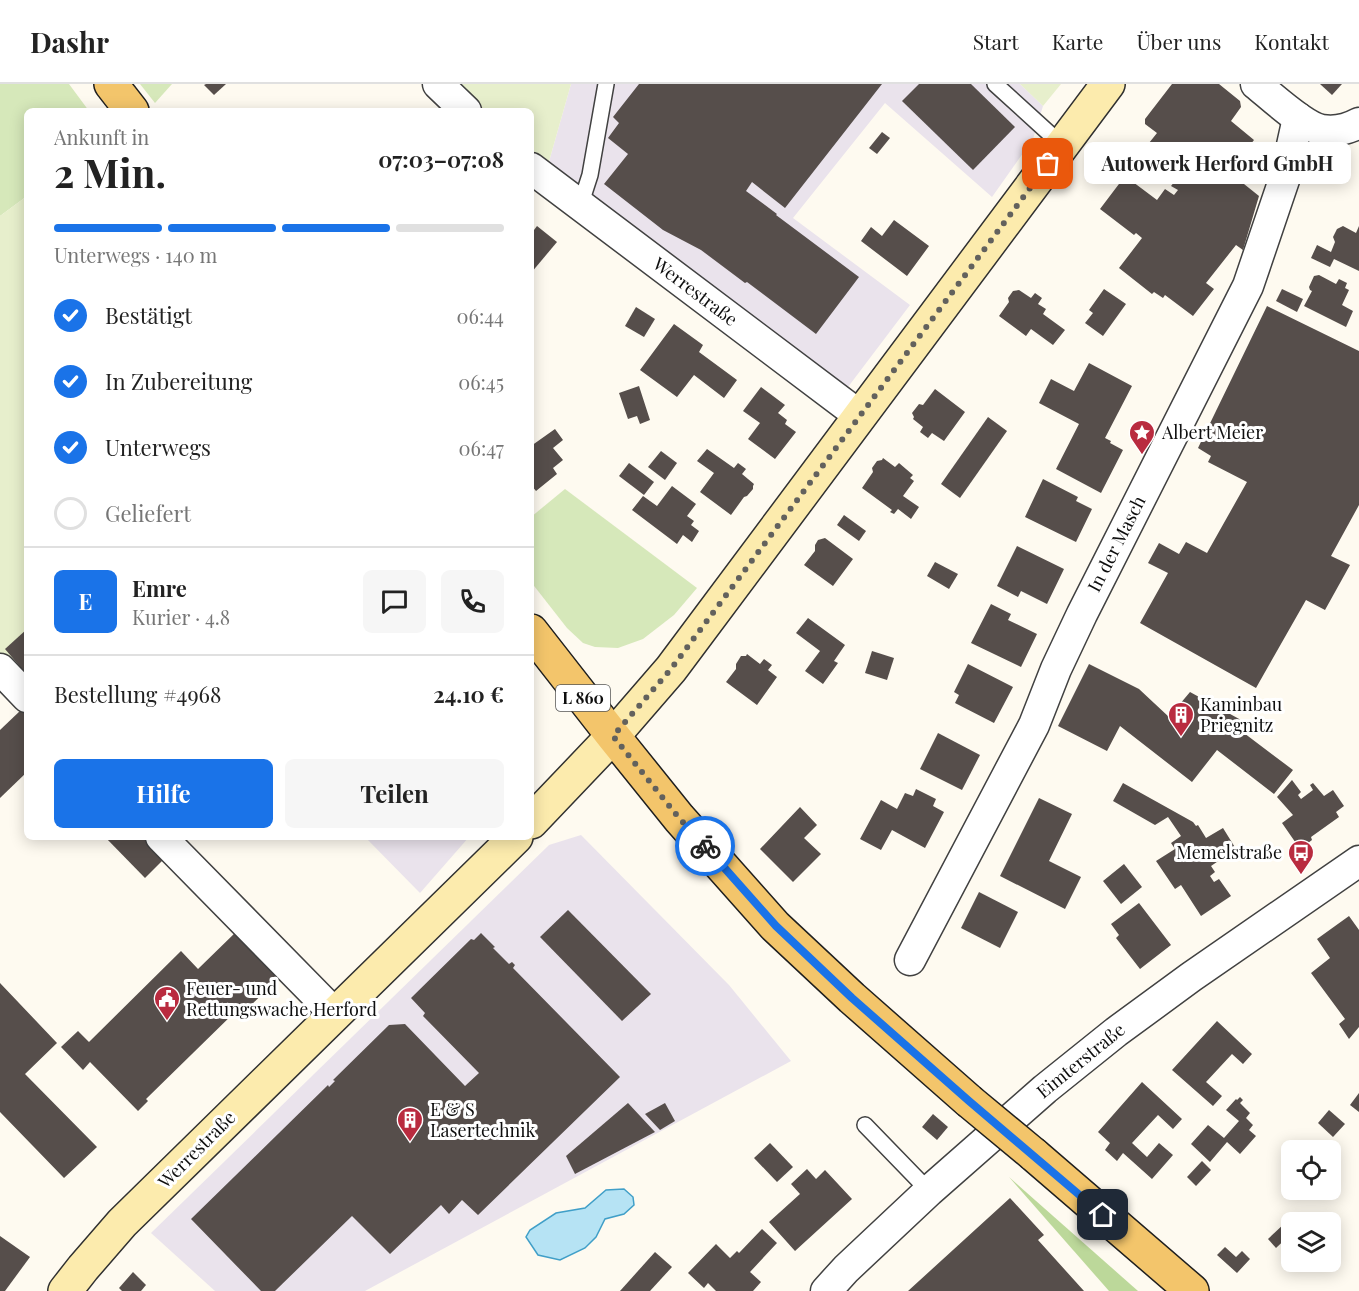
<!DOCTYPE html>
<html lang="de">
<head>
<meta charset="utf-8">
<style>
  :root { --surface:#fff; --page:#f6f6f6; --text:#222; --muted:#767676; --line:#e0e0e0; --accent:#1a73e8 }
  body { margin:0; font-family:"Playfair Display",serif; background:var(--page); color:var(--text); height:100vh; display:flex; flex-direction:column; font-size:22px; white-space:nowrap }
  * { box-sizing:border-box; margin:0 }
  p { font-size:20px; color:var(--muted) }
  .icon { flex:none; width:33px; height:33px; fill:none; stroke:currentColor; stroke-width:2; stroke-linecap:round; stroke-linejoin:round }
  .map { position:relative; flex:1; overflow:hidden }
  .drawer { position:absolute; left:24px; top:24px; width:510px; height:732px; display:flex; flex-direction:column; background:var(--surface); border-radius:9px; box-shadow:0 3px 15px #0003 }
  .drawer>* { flex:none }
  .fabs { position:absolute; left:1281px; top:1056px; display:grid; gap:12px }
  .fabs a { display:grid; place-items:center; width:60px; height:60px; border-radius:9px; background:var(--surface); box-shadow:0 3px 15px #0003; font-size:30px }
  .pin { position:absolute; display:grid; place-items:center; width:51px; height:51px; color:#fff; margin:-26px; border-radius:12px; box-shadow:0 3px 9px #0006 }
  .courier { position:absolute; display:grid; place-items:center; width:60px; height:60px; margin:-30px; border:4px solid #1a73e8; border-radius:50%; background:#fff; color:#222; box-shadow:0 2px 8px #0007 }
  .bubble { position:absolute; height:42px; border-radius:9px; background:var(--surface); box-shadow:0 3px 15px #0003; font-size:20px; font-weight:700; line-height:42px; text-align:center }
  .headline em { font-style:normal; font-weight:700 }
  .headline div { display:flex; flex-direction:column-reverse }
  .headline { display:flex; align-items:center; justify-content:space-between; height:102px; padding:0 30px }
  h1 { font-size:39px; font-weight:700; line-height:45px }
  .bar { display:grid; grid-template-columns:repeat(4,1fr); gap:9px 6px; align-content:center; height:72px; padding:0 30px }
  .bar i { height:8px; border-radius:4px; background:var(--line) }
  .bar .current { background:var(--accent) }
  .bar p { grid-column:span 4 }
  .line { display:flex; align-items:center; gap:15px; padding:0 30px; border-top:2px solid var(--line) }
  .line div { flex:1 }
  .round { display:grid; place-items:center; flex:none; width:63px; height:63px; border-radius:9px; background:var(--page) }
  ol { padding:0 30px; list-style:none }
  li { display:flex; align-items:center; gap:18px; height:66px }
  li p { margin-inline-start:auto }
  li .icon { padding:6px; border-radius:50%; background:var(--accent); color:#fff; stroke-width:4 }
  li:last-child { color:var(--muted) }
  li i { width:33px; height:33px; border:3px solid var(--line); border-radius:50% }
  .button { display:flex; gap:12px; margin-top:auto; padding:12px 30px }
  .button a { flex:1; height:69px; border-radius:9px; background:var(--accent); color:#fff; font-size:24px; font-weight:700; line-height:69px; text-align:center }
  .button a+a { background:var(--page); color:var(--text) }
  header { display:flex; align-items:center; gap:36px; box-sizing:border-box; height:84px; padding:0 30px; background:var(--surface); border-bottom:2px solid var(--line) }
  header strong { font-size:28px }
  nav { display:flex; gap:33px; margin-inline-start:auto; font-size:21px }
  .map>svg:first-child { display:block }
  .industrial { fill:#eae3ec }
  .green { fill:#d6e8ba }
  .forest { fill:#bcd89a }
  .pitch { fill:#e7efcc }
  .water { fill:#b6e3f4; stroke:#409fc8; stroke-width:1.5 }
  .building { fill:#564e4b }
  .lines { fill:none; stroke-linecap:round; stroke-linejoin:round }
  .lane-casing { stroke:#414141; stroke-width:18 }
  .street-casing { stroke:#414141; stroke-width:33 }
  .secondary-casing { stroke:#303030; stroke-width:36 }
  .primary-casing { stroke:#1f1f1f; stroke-width:36 }
  .lane { stroke:#fff; stroke-width:15 }
  .street { stroke:#fff; stroke-width:30 }
  .secondary { stroke:#fcebad; stroke-width:33 }
  .primary { stroke:#f3c56b; stroke-width:33 }
  .primary-bridge-casing { stroke:#1f1f1f; stroke-width:36; stroke-linecap:butt }
  .primary-bridge { stroke:#f3c56b; stroke-width:33 }
  .done { stroke:#62615d; stroke-width:6; stroke-dasharray:0 10.8 }
  .route { stroke:#1a73e8; stroke-width:8 }
  .labels { text-anchor:middle; stroke-width:6; stroke-linejoin:round; paint-order:stroke }
  .shield { fill:#fff; stroke:#565656; stroke-width:1.5 }
  .shield-label { font-size:16px; font-weight:bold; fill:#0e0e0e }
  .street-label { font-size:18px; fill:#0e0e0e; stroke:#fff }
  .poi-label { font-size:18px; fill:#0e0e0e; stroke:#fff; text-anchor:start }
</style>
</head>
<body>
<header>
<strong>Dashr</strong>
<nav><a>Start</a><a>Karte</a><a>Über uns</a><a>Kontakt</a></nav>
</header>
<div class="map">
<svg width="1359" height="1207" viewBox="0 0 1359 1207">
  <rect width="100%" height="100%" fill="#fefaf0"/>
  <!-- industrial -->
  <g class="industrial">
    <polygon points="571,0 1020,0 1043,22 1033,55 992,113 885,19 793,134 910,221 845,307 548,81"/>
    <polygon points="581,751 729,901 791,977 365,1207 215,1207 151,1149 549,761"/>
    <polygon points="365,753 469,753 420,809"/>
  </g>
  <!-- green -->
  <g class="green">
    <polygon points="0,0 69,0 89,27 27,27 27,112 0,132"/>
    <polygon points="140,0 172,0 155,19"/>
    <polygon points="565,405 697,504 674,531 643,555 618,564 595,563 583,559 567,544 531,498 531,433"/>
  </g>
  <!-- forest -->
  <polygon class="forest" points="1009,1093 1138,1207 1109,1207"/>
  <!-- pitch -->
  <g class="pitch">
    <polygon points="456,0 571,0 548,81 531,67 531,27 483,27"/>
    <polygon points="1020,0 1061,0 1043,22"/>
    <polygon points="27,112 27,630 0,602 0,132"/>
  </g>
  <!-- water -->
  <polygon class="water" points="624,1105 633,1113 634,1121 624,1130 605,1135 596,1153 585,1164 560,1176 538,1171 526,1153 530,1146 556,1129 585,1124 606,1106"/>
  <!-- building -->
  <g class="building">
    <polygon points="206,0 226,0 214,11 204,1"/>
    <polygon points="639,0 882,0 785,124 752,98 746,107 777,130 776,131 859,193 816,250 747,198 745,199 701,166 663,146 604,100 628,70 608,54 619,39 613,33"/>
    <polygon points="919,0 971,0 1015,43 973,86 902,17"/>
    <polygon points="1172,0 1219,0 1240,17 1241,23 1231,37 1254,56 1229,88 1259,112 1243,166 1236,161 1206,199 1214,205 1193,232 1165,211 1163,214 1154,208 1152,210 1119,184 1142,154 1136,149 1134,151 1100,125 1125,92 1157,116 1165,105 1174,111 1178,106 1171,102 1175,97 1162,87 1158,92 1130,70 1138,59 1145,64 1157,49 1145,40 1145,35"/>
    <polygon points="1320,0 1342,0 1332,11"/>
    <polygon points="882,48 890,54 877,70 869,64"/>
    <polygon points="894,136 929,162 907,192 861,157 871,143 882,152"/>
    <polygon points="537,142 557,158 531,189 531,150"/>
    <polygon points="1343,142 1356,149 1359,142 1359,187 1334,175 1330,183 1311,174 1317,161 1331,168 1335,158 1333,153 1337,145"/>
    <polygon points="1319,191 1336,200 1339,195 1347,199 1345,204 1349,206 1342,221 1353,227 1346,243 1304,222 1312,207 1310,206 1309,203 1314,192"/>
    <polygon points="1104,205 1126,220 1103,252 1085,239 1093,229 1089,226"/>
    <polygon points="1282,205 1303,215 1297,228 1276,217"/>
    <polygon points="1019,206 1031,214 1035,209 1042,214 1038,220 1046,225 1043,230 1065,246 1053,261 1031,245 1026,252 999,232 1009,218 1008,214 1013,207"/>
    <polygon points="1267,222 1359,267 1359,421 1331,472 1350,481 1325,526 1306,516 1256,604 1140,539 1168,489 1148,479 1159,459 1179,470 1186,458 1207,469 1247,398 1208,378 1211,372 1198,364"/>
    <polygon points="636,223 655,235 644,253 625,242"/>
    <polygon points="674,240 703,261 699,268 737,296 724,314 694,291 677,313 640,286"/>
    <polygon points="1089,279 1132,302 1105,354 1111,357 1110,359 1123,366 1101,409 1056,385 1079,340 1039,319 1051,295 1074,307"/>
    <polygon points="639,302 650,336 640,340 637,332 628,335 619,309"/>
    <polygon points="761,303 785,321 778,329 787,336 785,340 796,348 775,375 748,355 760,339 743,327"/>
    <polygon points="935,305 965,328 944,357 932,349 928,354 920,348 923,343 913,335 914,333 912,329 919,320 923,321"/>
    <polygon points="988,333 1007,347 960,414 941,400"/>
    <polygon points="555,345 563,356 553,364 563,376 553,384 557,390 536,407 531,401 531,362"/>
    <polygon points="707,365 734,384 738,379 746,385 742,390 754,400 753,402 753,405 747,412 744,413 731,431 700,408 714,389 697,377"/>
    <polygon points="661,367 677,379 665,396 648,383"/>
    <polygon points="883,374 895,383 899,379 913,391 910,394 914,397 903,412 919,423 911,435 898,425 894,430 890,428 892,426 862,404 873,388 872,384 877,377 882,376"/>
    <polygon points="629,379 654,398 644,411 619,392"/>
    <polygon points="1043,395 1078,413 1076,417 1092,425 1076,458 1025,433"/>
    <polygon points="672,402 696,420 687,432 694,437 691,441 699,447 692,458 683,451 677,460 632,426 643,412 657,422"/>
    <polygon points="844,431 866,447 859,457 837,441"/>
    <polygon points="825,454 853,475 833,502 804,481 815,467 815,461 818,456"/>
    <polygon points="1017,462 1064,485 1047,520 1021,507 1018,513 997,502"/>
    <polygon points="935,478 958,490 949,505 927,492"/>
    <polygon points="991,520 1011,530 1008,536 1037,550 1021,583 971,559"/>
    <polygon points="808,534 845,561 834,577 838,579 823,600 805,587 820,567 796,549"/>
    <polygon points="27,545 27,591 5,565"/>
    <polygon points="872,567 894,574 887,596 865,589"/>
    <polygon points="747,570 760,580 764,575 772,581 768,586 777,593 757,621 726,598 736,585 736,580 741,572 746,572"/>
    <polygon points="968,580 1013,603 994,639 955,619 959,611 954,608"/>
    <polygon points="1089,580 1139,605 1169,633 1190,608 1241,636 1236,643 1293,686 1274,710 1217,666 1192,698 1120,642 1107,667 1058,642"/>
    <polygon points="21,626 27,632 27,688 0,714 0,646"/>
    <polygon points="938,649 980,671 962,706 920,685"/>
    <polygon points="1292,696 1301,708 1298,711 1301,715 1313,706 1310,701 1313,699 1324,712 1333,706 1344,722 1336,728 1339,733 1311,753 1312,756 1300,765 1282,739 1293,731 1277,713"/>
    <polygon points="1123,699 1193,738 1196,742 1198,741 1206,754 1223,744 1236,765 1211,782 1215,788 1210,792 1214,798 1219,795 1231,812 1201,832 1181,801 1175,805 1156,777 1175,765 1171,759 1181,752 1168,733 1155,741 1113,717"/>
    <polygon points="916,705 936,715 933,722 944,728 925,764 892,746 881,766 860,755 881,716 897,725 905,709 913,712"/>
    <polygon points="1039,714 1072,730 1049,777 1081,793 1065,825 1000,792"/>
    <polygon points="800,723 817,741 804,754 821,770 793,798 760,765"/>
    <polygon points="105,753 146,753 166,773 145,794"/>
    <polygon points="1124,780 1142,803 1121,820 1103,797"/>
    <polygon points="979,808 1018,828 1000,864 961,844"/>
    <polygon points="1139,819 1171,861 1140,885 1116,854 1119,851 1111,840"/>
    <polygon points="568,826 651,910 622,937 540,853"/>
    <polygon points="1349,832 1359,846 1359,943 1349,955 1339,940 1345,935 1311,889 1330,874 1317,855"/>
    <polygon points="238,846 282,891 242,930 238,925 146,1015 148,1017 138,1027 90,978 83,986 61,963 78,947 89,958 181,867 198,885"/>
    <polygon points="481,849 495,863 493,864 509,880 512,878 515,881 513,884 620,993 478,1131 462,1116 449,1130 441,1121 390,1170 352,1132 275,1207 261,1207 191,1135 328,1001 329,1003 335,997 333,996 389,941 405,940 465,1002 479,989 423,932 425,929 411,914 471,855 474,856"/>
    <polygon points="0,899 57,959 25,990 97,1063 64,1094 0,1028"/>
    <polygon points="1217,937 1252,970 1243,980 1232,970 1206,998 1222,1012 1213,1022 1172,986"/>
    <polygon points="1142,998 1182,1035 1173,1045 1158,1031 1132,1059 1147,1073 1159,1059 1173,1071 1152,1095 1123,1069 1117,1077 1105,1066 1110,1059 1098,1048"/>
    <polygon points="1359,1009 1359,1028 1350,1021"/>
    <polygon points="1240,1013 1243,1016 1240,1019 1250,1029 1246,1034 1253,1041 1249,1046 1256,1052 1240,1070 1227,1058 1210,1078 1191,1060 1208,1041 1224,1054 1239,1037 1226,1026 1236,1015 1237,1016"/>
    <polygon points="628,1019 655,1048 575,1090 566,1072"/>
    <polygon points="665,1019 675,1037 660,1046 645,1030"/>
    <polygon points="1329,1026 1345,1040 1333,1053 1318,1039"/>
    <polygon points="933,1030 948,1043 937,1056 922,1043"/>
    <polygon points="770,1059 793,1083 777,1098 754,1074"/>
    <polygon points="1202,1077 1211,1086 1196,1102 1187,1093"/>
    <polygon points="807,1085 816,1095 825,1086 852,1115 795,1167 769,1138 800,1110 791,1100"/>
    <polygon points="1010,1114 1044,1151 1038,1156 1084,1207 908,1207"/>
    <polygon points="1285,1139 1292,1146 1292,1149 1276,1164 1268,1155"/>
    <polygon points="762,1145 777,1159 750,1188 761,1198 753,1207 716,1207 708,1199 704,1204 688,1189 716,1160 730,1174 737,1167 739,1169"/>
    <polygon points="0,1152 30,1173 5,1207 0,1207"/>
    <polygon points="1225,1163 1236,1173 1242,1167 1250,1175 1237,1189 1217,1171"/>
    <polygon points="655,1168 672,1183 650,1207 620,1207"/>
    <polygon points="133,1188 146,1201 141,1207 122,1207 119,1204"/>
  </g>
  <g class="lines">
    <defs>
      <g id="lane">
        <polyline points="995,0 1062,61"/>
        <polyline points="580,122 590,91 606,0"/>
        <polyline points="865,1041 929,1107"/>
      </g>
      <g id="street">
        <polyline points="438,0 466,27"/>
        <path d="M1256,0c15,12 48,43 66,46 13,2 26,-1 37,-7"/>
        <polyline points="531,84 860,332"/>
        <polyline points="0,585 27,613"/>
        <polyline points="161,753 335,930"/>
        <polyline points="910,876 1034,641 1056,585 1082,530 1248,202 1285,93 1298,34"/>
        <polyline points="826,1207 846,1185 929,1107 1045,1005 1116,948 1191,893 1359,777"/>
      </g>
      <g id="secondary">
        <polyline points="531,738 613,652 671,585 1108,0"/>
        <polyline points="65,1207 83,1184 122,1139 516,753"/>
      </g>
      <g id="primary">
        <polyline points="111,0 132,27"/>
        <polyline points="531,547 613,652 679,734 775,842 852,914 969,1017"/>
        <polyline points="1033,1070 1192,1207"/>
      </g>
    </defs>
    <!-- lane casing -->
    <use href="#lane" class="lane-casing"/>
    <!-- street casing -->
    <use href="#street" class="street-casing"/>
    <!-- secondary casing -->
    <use href="#secondary" class="secondary-casing"/>
    <!-- primary casing -->
    <use href="#primary" class="primary-casing"/>
    <!-- lane -->
    <use href="#lane" class="lane"/>
    <!-- street -->
    <use href="#street" class="street"/>
    <!-- secondary -->
    <use href="#secondary" class="secondary"/>
    <!-- primary -->
    <use href="#primary" class="primary"/>
    <defs>
      <polyline id="primary-bridge" points="969,1017 1033,1070"/>
    </defs>
    <!-- primary-bridge casing -->
    <use href="#primary-bridge" class="primary-bridge-casing"/>
    <!-- primary-bridge -->
    <use href="#primary-bridge" class="primary-bridge"/>
  </g>
  <g class="lines">
    <!-- done -->
    <polyline class="done" points="705,762 679,734 613,652 671,585 1048,80"/>
    <!-- route -->
    <polyline class="route" points="705,762 776,842 852,914 969,1017 1103,1131"/>
  </g>
  <!-- icons -->
  <defs>
    <symbol id="sight-pin" viewBox="-11 -11 22 30"><path d="M0 17L-7.5 6A9.5 9.5 0 1 1 7.5 6Z" fill="#b92b3f" stroke="#fff"/><path d="M0-6L1.8-2.2L6-1.7L2.9 1.2L3.7 5.4L0 3.3L-3.7 5.4L-2.9 1.2L-6-1.7L-1.8-2.2Z" fill="#fff"/></symbol>
    <symbol id="building-pin" viewBox="-11 -11 22 30"><path d="M0 17L-7.5 6A9.5 9.5 0 1 1 7.5 6Z" fill="#b92b3f" stroke="#fff"/><path d="M-4-6H4V6H1V3H-1V6H-4ZM-2.5-4.3h1.7v1.8h-1.7ZM.8-4.3h1.7v1.8H.8ZM-2.5-1h1.7V.8h-1.7ZM.8-1h1.7V.8H.8Z" fill="#fff"/></symbol>
    <symbol id="bus-pin" viewBox="-11 -11 22 30"><path d="M0 17L-7.5 6A9.5 9.5 0 1 1 7.5 6Z" fill="#b92b3f" stroke="#fff"/><path d="M-5-6H5V4H4V6H2V4H-2V6H-4V4H-5ZM-3.5-4V0h7V-4ZM-3.5 1.2v1.5H-2V1.2ZM2 1.2v1.5H3.5V1.2Z" fill="#fff"/></symbol>
    <symbol id="civic-pin" viewBox="-11 -11 22 30"><path d="M0 17L-7.5 6A9.5 9.5 0 1 1 7.5 6Z" fill="#b92b3f" stroke="#fff"/><path d="M-.6-6.5H3V-4.5H.6V-3L4-1V1h2V6H-6V1h2V-1L-.6-3ZM-1.2 2.5V6h2.4V2.5Z" fill="#fff"/></symbol>
  </defs>
  <g fill-rule="evenodd">
    <use href="#sight-pin" x="1127" y="334" width="30" height="40"/>
    <use href="#building-pin" x="1166" y="616" width="30" height="40"/>
    <use href="#bus-pin" x="1286" y="754" width="30" height="40"/>
    <use href="#civic-pin" x="152" y="900" width="30" height="40"/>
    <use href="#building-pin" x="395" y="1021" width="30" height="40"/>
  </g>
  <g class="labels">
    <!-- shield labels -->
    <rect class="shield" x="556" y="601" width="54" height="26" rx="4.5"/>
    <g class="shield-label">
      <text x="583" y="620">L 860</text>
    </g>
    <!-- street labels -->
    <g class="street-label">
      <text transform="translate(695 208) rotate(37)" y="6">Werrestraße</text>
      <text transform="translate(1117 460) rotate(-63)" y="6">In der Masch</text>
      <text transform="translate(1081 977) rotate(-39)" y="6">Eimterstraße</text>
      <text transform="translate(197 1066) rotate(-45)" y="6">Werrestraße</text>
    </g>
    <!-- poi labels -->
    <g class="poi-label">
      <text x="1162" y="355">Albert Meier</text>
      <text x="1200" y="627">Kaminbau<tspan x="1200" dy="21">Priegnitz</tspan></text>
      <text x="1282" y="775" text-anchor="end">Memelstraße</text>
      <text x="186" y="911">Feuer- und<tspan x="186" dy="21">Rettungswache Herford</tspan></text>
      <text x="430" y="1032">E &amp; S<tspan x="430" dy="21">Lasertechnik</tspan></text>
    </g>
  </g>
</svg>
<div class="fabs">
<a><svg class="icon" aria-label="locate" viewBox="0 0 24 24"><circle cx="12" cy="12" r="6"/><path d="M12 2v4M12 18v4M2 12h4M18 12h4"/></svg></a>
<a><svg class="icon" aria-label="layers" viewBox="0 0 24 24"><path d="M12 4l9 5-9 5-9-5zM3 14l9 5 9-5"/></svg></a>
</div>
<div class="pin" style="left:1048px;top:80px;background:#ea580c"><svg class="icon" aria-label="bag" viewBox="0 0 24 24"><path d="M5 8h14l-1 12H6zM9 8a3 3 0 0 1 6 0"/></svg></div>
<div class="pin" style="left:1103px;top:1131px;background:#1f2937"><svg class="icon" aria-label="home" viewBox="0 0 24 24"><path d="M3 11l9-7 9 7M6 9v11h12V9"/></svg></div>
<div class="courier" style="left:705px;top:762px"><svg class="icon" aria-label="bike" viewBox="0 0 24 24"><circle cx="6" cy="16" r="4"/><circle cx="18" cy="16" r="4"/><path d="M6 16l4-8h5l3 8M10 8l3 8H6M13 5h3"/></svg></div>
<div class="bubble" style="left:1084px;top:58px;width:267px">Autowerk Herford GmbH</div>
<section class="drawer">
<div class="headline"><div><h1>2 Min.</h1><p>Ankunft in</p></div><em>07:03–07:08</em></div>
<div class="bar"><i class="current"></i><i class="current"></i><i class="current"></i><i></i><p>Unterwegs · 140 m</p></div>
<ol>
<li><svg class="icon" aria-label="check" viewBox="0 0 24 24"><path d="M5 12l5 5 9-10"/></svg>Bestätigt<p>06:44</p></li>
<li><svg class="icon" aria-label="check" viewBox="0 0 24 24"><path d="M5 12l5 5 9-10"/></svg>In Zubereitung<p>06:45</p></li>
<li><svg class="icon" aria-label="check" viewBox="0 0 24 24"><path d="M5 12l5 5 9-10"/></svg>Unterwegs<p>06:47</p></li>
<li><i></i>Geliefert</li>
</ol>
<div class="line" style="height:108px"><b class="round" style="background:var(--accent);color:#fff">E</b><div><b>Emre</b><p>Kurier · 4.8</p></div><a class="round"><svg class="icon" aria-label="chat" viewBox="0 0 24 24"><path d="M4 5h16v11H9l-5 4z"/></svg></a><a class="round"><svg class="icon" aria-label="phone" viewBox="0 0 24 24"><path d="M5 4h4l2 5-3 2q2 4 5 5l2-3 5 2v4C11 20 4 13 5 4z"/></svg></a></div>
<div class="line" style="height:78px"><div>Bestellung #4968</div><b>24.10 €</b></div>
<div class="button"><a>Hilfe</a><a>Teilen</a></div>
</section>
</div>
</body>
</html>
